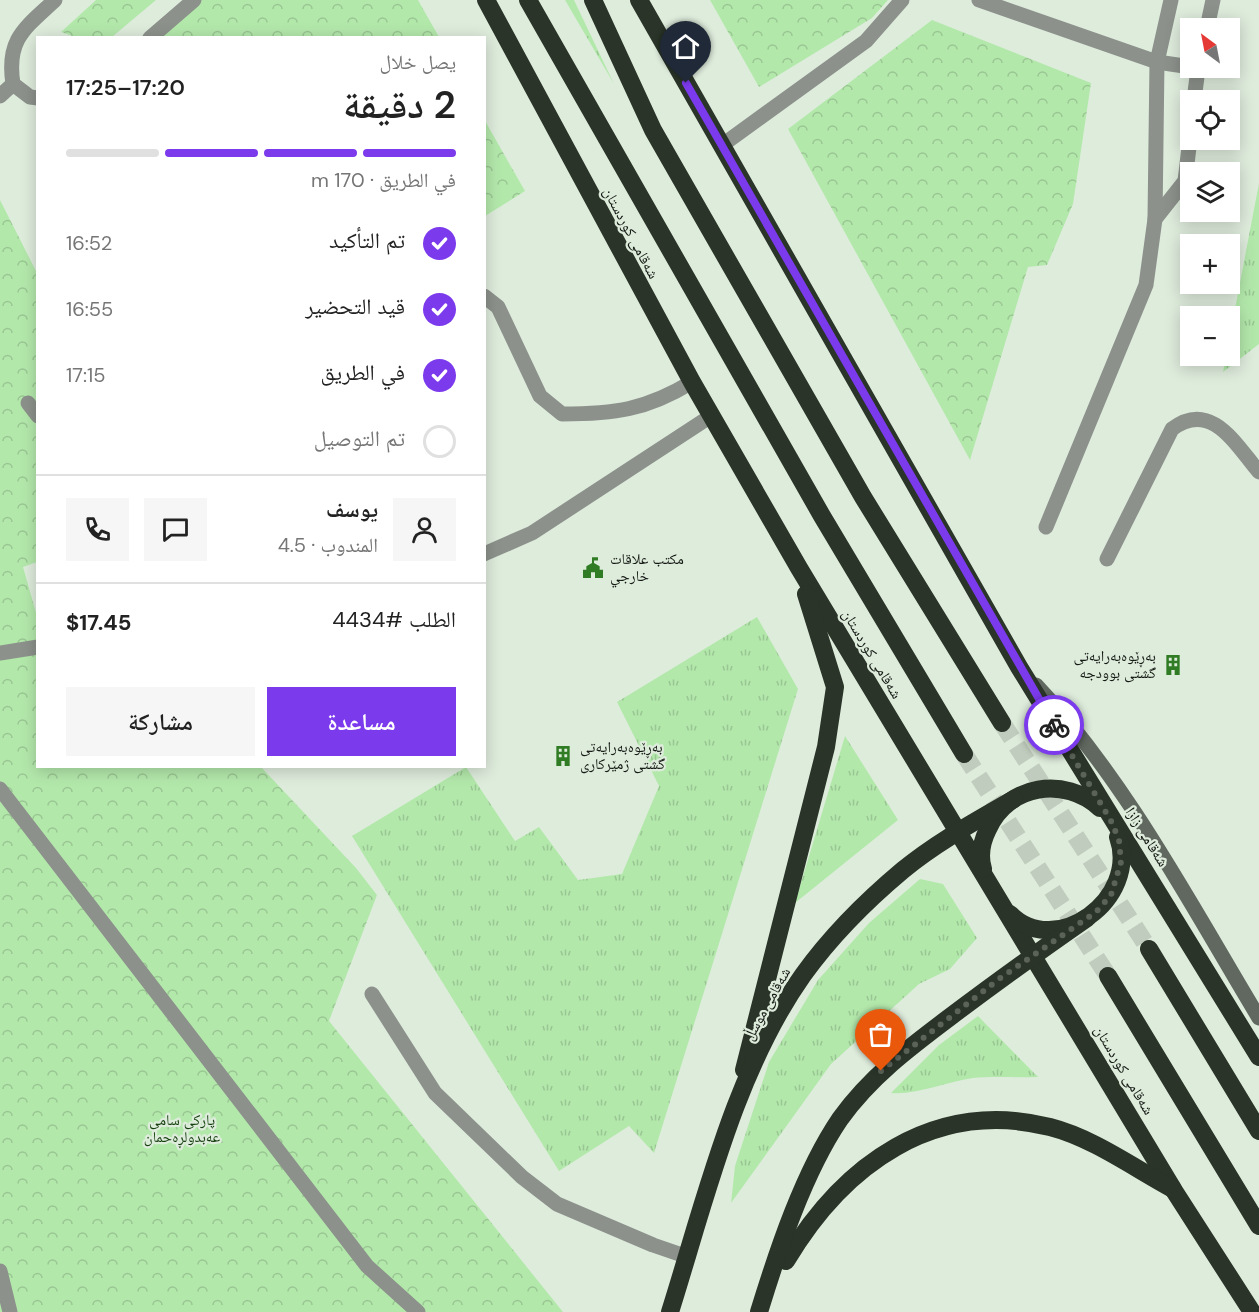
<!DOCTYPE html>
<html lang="ar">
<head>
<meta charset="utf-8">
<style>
  :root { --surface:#fff; --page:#f6f6f6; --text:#222; --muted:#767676; --line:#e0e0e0; --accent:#7c3aed }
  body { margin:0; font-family:"DM Sans","Noto Naskh Arabic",sans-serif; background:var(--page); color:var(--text); direction:rtl; height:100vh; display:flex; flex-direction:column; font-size:22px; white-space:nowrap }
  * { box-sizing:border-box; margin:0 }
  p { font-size:20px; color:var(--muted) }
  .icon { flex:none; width:33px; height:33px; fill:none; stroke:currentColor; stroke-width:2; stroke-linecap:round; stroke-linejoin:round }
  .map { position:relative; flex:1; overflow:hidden; direction:ltr }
  .details { position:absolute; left:36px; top:36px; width:450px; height:732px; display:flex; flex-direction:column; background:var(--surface); border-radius:0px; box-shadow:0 3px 15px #0003; direction:rtl }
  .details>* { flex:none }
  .needle { width:39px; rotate:328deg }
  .controls { position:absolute; left:1180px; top:18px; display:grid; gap:12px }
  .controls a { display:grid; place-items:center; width:60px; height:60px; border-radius:0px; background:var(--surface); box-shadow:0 3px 15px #0003; font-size:30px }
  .pin { position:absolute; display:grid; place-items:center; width:51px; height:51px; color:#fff; margin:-62px -26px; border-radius:50% 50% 50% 0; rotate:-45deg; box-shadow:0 0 6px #0007 }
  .pin .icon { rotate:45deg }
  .courier { position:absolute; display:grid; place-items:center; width:60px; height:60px; margin:-30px; border:4px solid #7c3aed; border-radius:50%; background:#fff; color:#222; box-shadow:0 2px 8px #0007 }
  .summary em { font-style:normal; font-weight:600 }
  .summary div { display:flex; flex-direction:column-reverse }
  .summary { display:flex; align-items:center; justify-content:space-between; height:102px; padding:0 30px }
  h1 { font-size:39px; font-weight:600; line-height:45px }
  .bar { display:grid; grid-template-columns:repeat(4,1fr); gap:9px 6px; align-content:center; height:72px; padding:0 30px }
  .bar i { height:8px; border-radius:4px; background:var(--line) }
  .bar .on { background:var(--accent) }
  .bar p { grid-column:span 4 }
  .line { display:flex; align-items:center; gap:15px; padding:0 30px; border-top:2px solid var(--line) }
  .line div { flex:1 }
  .round { display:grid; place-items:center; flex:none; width:63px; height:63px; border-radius:0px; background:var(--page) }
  ol { padding:0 30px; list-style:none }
  li { display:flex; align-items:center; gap:18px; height:66px }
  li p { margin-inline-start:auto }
  li .icon { padding:6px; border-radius:50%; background:var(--accent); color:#fff; stroke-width:4 }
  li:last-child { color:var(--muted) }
  li i { width:33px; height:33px; border:3px solid var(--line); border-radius:50% }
  .action { display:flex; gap:12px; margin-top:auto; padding:12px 30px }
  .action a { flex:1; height:69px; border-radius:0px; background:var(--accent); color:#fff; font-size:24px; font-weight:600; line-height:69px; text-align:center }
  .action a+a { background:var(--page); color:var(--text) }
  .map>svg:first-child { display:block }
  .grass { fill:url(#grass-tufts) }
  .park { fill:url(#park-crowns) }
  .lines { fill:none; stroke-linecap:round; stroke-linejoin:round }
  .highway-tunnel { stroke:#c0ccbe; stroke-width:18; stroke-dasharray:18 9; stroke-linecap:butt }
  .lane { stroke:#8c918b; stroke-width:15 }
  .secondary { stroke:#60685f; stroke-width:15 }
  .highway { stroke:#2a3428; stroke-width:18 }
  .done { stroke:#5b6359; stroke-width:6; stroke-dasharray:0 10.8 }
  .route { stroke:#7c3aed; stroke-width:8 }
  .labels { text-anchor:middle; stroke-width:4.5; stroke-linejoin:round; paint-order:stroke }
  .street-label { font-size:15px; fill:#141913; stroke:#deecdc }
  .poi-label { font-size:15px; fill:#141913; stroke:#deecdc; text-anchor:start }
  .park-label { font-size:15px; fill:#143e0d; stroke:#deecdc }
</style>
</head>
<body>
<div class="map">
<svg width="1259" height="1312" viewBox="0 0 1259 1312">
  <defs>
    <pattern id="grass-tufts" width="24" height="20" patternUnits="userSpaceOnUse" patternTransform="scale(1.5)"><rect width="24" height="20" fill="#b3e8ab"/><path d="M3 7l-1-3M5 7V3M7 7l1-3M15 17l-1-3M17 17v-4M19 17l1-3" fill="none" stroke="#99c692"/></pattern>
    <pattern id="park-crowns" width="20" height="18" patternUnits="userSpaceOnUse" patternTransform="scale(1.5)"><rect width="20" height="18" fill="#b3e8ab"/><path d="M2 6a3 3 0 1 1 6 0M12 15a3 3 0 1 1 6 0" fill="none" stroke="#99c692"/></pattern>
  </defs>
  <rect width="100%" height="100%" fill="#deecdc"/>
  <!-- grass -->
  <g class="grass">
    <polygon points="565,0 574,0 614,84"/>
    <polygon points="1259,183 1259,344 1223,372 1226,356 1230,356 1230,335"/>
    <polygon points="757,617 798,689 654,1153 629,1126 559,1171 352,836 466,767 515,841 539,827 578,880 622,874 659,786 617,702"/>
    <polygon points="845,736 898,820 795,903"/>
    <polygon points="920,879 943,884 977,938 950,969 919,984 831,1064 731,1203 735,1166 769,1062 818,980 869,923"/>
    <path d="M978,1016l60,61c-21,1 -44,-1 -65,1 -28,4 -55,17 -82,15l48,-48z"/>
  </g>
  <!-- park -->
  <g class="park">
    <polygon points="96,0 156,0 112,37 75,37 61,32"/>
    <polygon points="201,0 418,0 439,37 161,38"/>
    <polygon points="710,0 888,0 872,18 759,87"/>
    <polygon points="932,20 1091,83 1073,204 1047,265 1028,267 970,460 788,129"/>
    <polygon points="484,119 525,191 485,216 484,216"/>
    <polygon points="0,200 37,273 37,562 23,567 37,616 38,766 261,767 356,868 377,895 329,1021 563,1312 0,1312"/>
  </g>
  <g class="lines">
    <!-- highway-tunnel -->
    <g class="highway-tunnel">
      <polyline points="1002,723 1149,949"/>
      <polyline points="964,754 1108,976"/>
    </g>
    <!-- lane -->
    <g class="lane">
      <polyline points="979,0 1157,62 1191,67"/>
      <polyline points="1207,28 1213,0"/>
      <polyline points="150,38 194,0"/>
      <polyline points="0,96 13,84"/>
      <path d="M38,98l-8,-1 -17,-13c-7,-45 12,-56 42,-84"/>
      <polyline points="1194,100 1198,69"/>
      <polyline points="721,146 866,41 902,0"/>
      <polyline points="1155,219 1185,181 1191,130"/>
      <path d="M484,296l14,11 42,89 22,18c52,0 84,-4 130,-32"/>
      <polyline points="28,403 38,416"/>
      <polyline points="1046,527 1146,285 1155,219 1157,62 1171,0"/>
      <polyline points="484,554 532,533 711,416"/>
      <path d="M1107,559l65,-130c39,-30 64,16 87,43"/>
      <polyline points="0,653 38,647"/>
      <polyline points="0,789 367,1266 418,1312"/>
      <polyline points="372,994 435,1093 522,1177 557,1204 653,1245 688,1257"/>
      <polyline points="0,1271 10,1312"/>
    </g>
    <!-- secondary -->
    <path class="secondary" d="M1036,685c89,94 156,222 223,333"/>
    <!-- highway -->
    <g class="highway">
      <polyline points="486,0 692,382 799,568 1173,1189 1252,1312"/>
      <polyline points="528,0 822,516 964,754"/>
      <polyline points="593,0 653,130 863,497 1002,723"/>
      <polyline points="639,0 1019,667 1259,1057"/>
      <path d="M983,869c-4,-13 -1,-28 5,-40 20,-45 77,-53 112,-21"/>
      <path d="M1010,914c45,46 130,-15 108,-77"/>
      <polyline points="1149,949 1259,1131"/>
      <polyline points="1108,976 1259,1226"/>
      <polyline points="744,1070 826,747 835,687 806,594"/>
      <path d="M786,1261c57,-96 148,-163 264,-134 43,11 84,41 123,62"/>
      <path d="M670,1312c35,-111 65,-241 133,-337 28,-39 63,-74 100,-105 34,-28 73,-49 111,-71"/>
      <path d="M759,1312c19,-62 45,-140 81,-193 30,-42 70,-72 110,-102 45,-34 91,-67 137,-99"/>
    </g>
  </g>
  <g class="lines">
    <!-- done -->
    <polyline class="done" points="881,1071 999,979 1096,912 1111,895 1121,862 1119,840 1111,821 1054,725"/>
    <!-- route -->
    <polyline class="route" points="686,83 1054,725"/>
  </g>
  <!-- icons -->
  <defs>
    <symbol id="civic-bare" viewBox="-9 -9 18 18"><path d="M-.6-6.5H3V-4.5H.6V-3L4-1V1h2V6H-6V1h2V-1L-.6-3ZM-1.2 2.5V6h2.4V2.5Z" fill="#307c25" stroke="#deecdc" stroke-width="2.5" paint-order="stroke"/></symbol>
    <symbol id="building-bare" viewBox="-9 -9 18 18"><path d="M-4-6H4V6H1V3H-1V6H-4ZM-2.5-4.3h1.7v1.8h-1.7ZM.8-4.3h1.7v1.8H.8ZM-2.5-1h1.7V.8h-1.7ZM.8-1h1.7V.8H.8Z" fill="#307c25" stroke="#deecdc" stroke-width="2.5" paint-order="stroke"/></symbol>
  </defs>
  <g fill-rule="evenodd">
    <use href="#civic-bare" x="578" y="553" width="30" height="30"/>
    <use href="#building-bare" x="1158" y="650" width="30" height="30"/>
    <use href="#building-bare" x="548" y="741" width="30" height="30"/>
  </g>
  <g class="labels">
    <!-- street labels -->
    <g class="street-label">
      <text transform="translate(631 233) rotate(62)" y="5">شەقامی کوردستان</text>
      <text transform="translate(872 654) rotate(59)" y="5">شەقامی کوردستان</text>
      <text transform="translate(1147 837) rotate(58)" y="5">شەقامی زازا</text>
      <text transform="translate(767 1004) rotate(-61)" y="5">شەقامی موسڵ</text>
      <text transform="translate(1124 1070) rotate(59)" y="5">شەقامی کوردستان</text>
    </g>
    <!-- poi labels -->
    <g class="poi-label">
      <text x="610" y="564">مكتب علاقات<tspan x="610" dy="17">خارجي</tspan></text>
      <text x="1156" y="661" text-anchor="end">بەڕێوەبەرایەتی<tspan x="1156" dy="17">گشتی بوودجە</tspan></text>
      <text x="580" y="752">بەڕێوەبەرایەتی<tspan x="580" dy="17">گشتی ژمێركاری</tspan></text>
    </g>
    <!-- park labels -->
    <g class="park-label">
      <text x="182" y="1125">پارکی سامی<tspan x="182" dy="17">عەبدولڕەحمان</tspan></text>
    </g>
  </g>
</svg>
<div class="controls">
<a><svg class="needle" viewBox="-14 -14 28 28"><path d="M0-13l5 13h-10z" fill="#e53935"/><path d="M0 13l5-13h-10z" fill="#767676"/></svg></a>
<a><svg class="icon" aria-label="locate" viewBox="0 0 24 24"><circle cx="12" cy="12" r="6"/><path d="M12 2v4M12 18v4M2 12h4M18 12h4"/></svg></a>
<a><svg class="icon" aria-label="layers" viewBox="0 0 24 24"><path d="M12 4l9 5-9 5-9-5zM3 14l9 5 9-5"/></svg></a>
<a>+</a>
<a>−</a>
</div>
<div class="pin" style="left:881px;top:1071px;background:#ea580c"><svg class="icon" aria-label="bag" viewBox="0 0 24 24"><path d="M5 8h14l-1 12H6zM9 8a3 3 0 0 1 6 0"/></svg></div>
<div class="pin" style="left:686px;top:83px;background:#1f2937"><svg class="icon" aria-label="home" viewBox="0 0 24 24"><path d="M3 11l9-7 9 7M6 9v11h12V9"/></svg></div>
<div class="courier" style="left:1054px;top:725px"><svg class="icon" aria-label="bike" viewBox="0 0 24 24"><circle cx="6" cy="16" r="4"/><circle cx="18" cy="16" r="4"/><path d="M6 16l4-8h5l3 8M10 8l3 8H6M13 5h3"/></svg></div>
<section class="details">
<div class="summary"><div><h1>2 دقيقة</h1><p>يصل خلال</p></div><em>17:20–17:25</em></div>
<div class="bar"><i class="on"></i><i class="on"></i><i class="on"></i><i></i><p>في الطريق · 170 m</p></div>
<ol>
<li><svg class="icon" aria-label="check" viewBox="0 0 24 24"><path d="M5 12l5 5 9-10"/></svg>تم التأكيد<p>16:52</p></li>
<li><svg class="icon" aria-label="check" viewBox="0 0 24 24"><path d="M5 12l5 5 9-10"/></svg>قيد التحضير<p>16:55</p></li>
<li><svg class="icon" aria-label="check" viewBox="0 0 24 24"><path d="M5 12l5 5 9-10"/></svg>في الطريق<p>17:15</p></li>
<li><i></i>تم التوصيل</li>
</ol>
<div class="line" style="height:108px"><a class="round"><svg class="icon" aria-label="person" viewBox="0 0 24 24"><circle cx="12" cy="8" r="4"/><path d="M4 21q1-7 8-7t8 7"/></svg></a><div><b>يوسف</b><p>المندوب · 4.5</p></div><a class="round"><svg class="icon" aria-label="chat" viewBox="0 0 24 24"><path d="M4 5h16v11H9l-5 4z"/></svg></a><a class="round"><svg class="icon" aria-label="phone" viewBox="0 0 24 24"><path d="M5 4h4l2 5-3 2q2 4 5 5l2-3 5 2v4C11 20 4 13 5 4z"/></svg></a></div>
<div class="line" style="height:78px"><div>الطلب #4434</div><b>$17.45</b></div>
<div class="action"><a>مساعدة</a><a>مشاركة</a></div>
</section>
</div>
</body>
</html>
